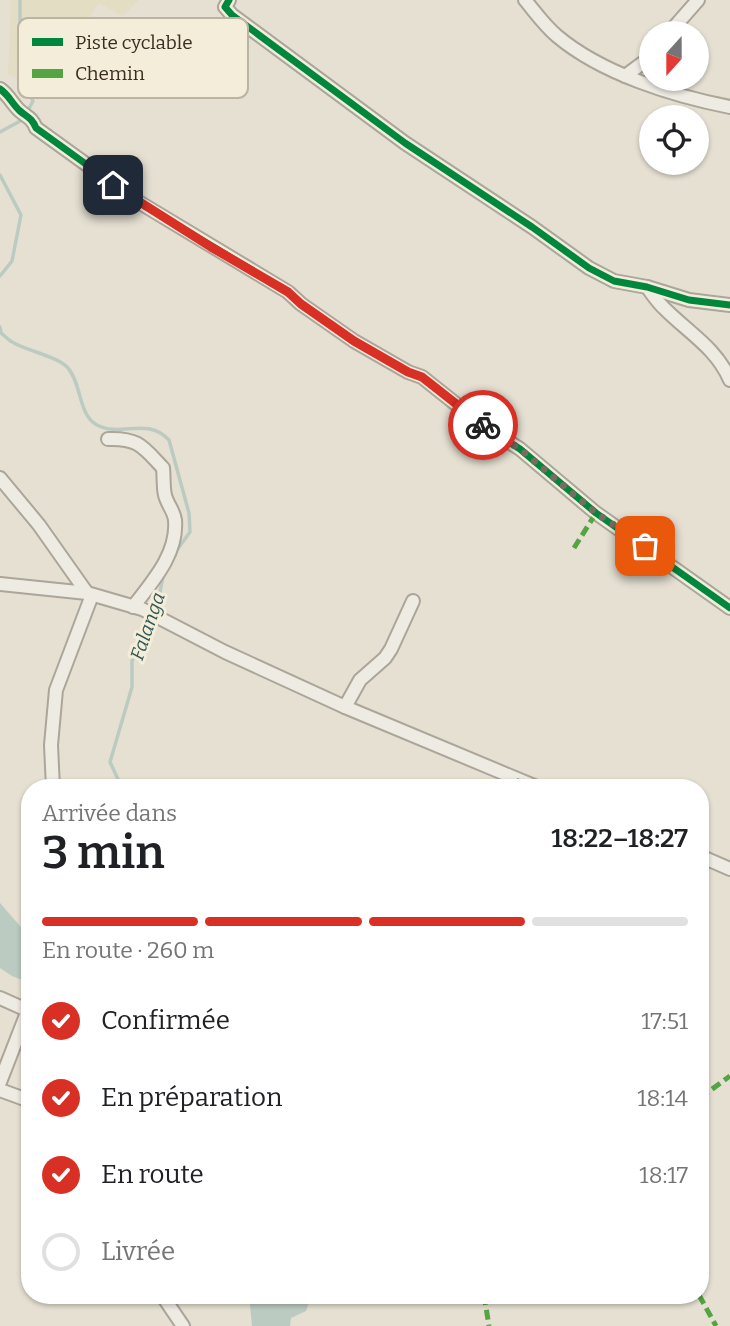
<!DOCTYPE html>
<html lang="fr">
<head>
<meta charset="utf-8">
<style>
  :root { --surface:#fff; --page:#f6f6f6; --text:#202124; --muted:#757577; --line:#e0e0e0; --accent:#d93025 }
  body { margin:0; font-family:Bitter,serif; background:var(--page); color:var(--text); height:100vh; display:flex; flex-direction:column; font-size:26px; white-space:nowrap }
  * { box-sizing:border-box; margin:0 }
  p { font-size:23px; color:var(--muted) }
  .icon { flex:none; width:38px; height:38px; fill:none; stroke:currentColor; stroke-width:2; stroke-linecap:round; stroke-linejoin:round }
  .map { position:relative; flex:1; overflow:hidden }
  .drawer { position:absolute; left:21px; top:779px; width:688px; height:525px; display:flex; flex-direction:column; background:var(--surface); border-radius:28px; box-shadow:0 2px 5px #0004 }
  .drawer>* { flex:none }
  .needle { width:46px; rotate:201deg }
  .controls { position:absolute; left:639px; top:21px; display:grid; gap:14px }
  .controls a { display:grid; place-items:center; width:70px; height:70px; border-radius:50%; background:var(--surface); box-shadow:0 2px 5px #0004; font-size:35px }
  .pin { position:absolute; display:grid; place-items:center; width:60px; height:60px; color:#fff; margin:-30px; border-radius:14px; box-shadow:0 4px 10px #0006 }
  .courier { position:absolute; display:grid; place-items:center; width:70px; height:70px; margin:-35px; border:5px solid #d93025; border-radius:50%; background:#fff; color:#222; box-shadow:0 2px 9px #0007 }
  .headline em { font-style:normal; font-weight:600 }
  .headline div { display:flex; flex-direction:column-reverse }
  .headline { display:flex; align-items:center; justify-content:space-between; height:119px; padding:0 21px }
  h1 { font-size:46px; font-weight:600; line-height:52px }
  .bar { display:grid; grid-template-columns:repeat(4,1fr); gap:10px 7px; align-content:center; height:84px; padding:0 21px }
  .bar i { height:9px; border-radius:5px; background:var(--line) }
  .bar .selected { background:var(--accent) }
  .bar p { grid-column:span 4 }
  ol { padding:0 21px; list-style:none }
  li { display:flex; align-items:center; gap:21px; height:77px }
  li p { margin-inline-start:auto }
  li .icon { padding:7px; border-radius:50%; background:var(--accent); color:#fff; stroke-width:4 }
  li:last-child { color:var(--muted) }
  li i { width:38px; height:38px; border:4px solid var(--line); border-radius:50% }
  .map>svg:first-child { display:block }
  .farmland { fill:#e3ddc4 }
  .water { fill:#bccbc2 }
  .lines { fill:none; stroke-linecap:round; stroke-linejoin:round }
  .stream { stroke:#bccbc2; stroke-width:3.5 }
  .minor-casing { stroke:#aba59a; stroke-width:16 }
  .minor { stroke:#eeebe3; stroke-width:12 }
  .quiet { stroke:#54a441; stroke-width:5; stroke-dasharray:10 5; stroke-linecap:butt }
  .cycleway-casing { stroke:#f4edda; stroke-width:11 }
  .cycleway { stroke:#00873e; stroke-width:7 }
  .done { stroke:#766c60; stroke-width:7; stroke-dasharray:0 12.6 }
  .route { stroke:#d93025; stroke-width:9 }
  .labels { text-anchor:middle; stroke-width:6; stroke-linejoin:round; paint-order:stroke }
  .water-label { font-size:19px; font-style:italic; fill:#325957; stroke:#f4edda }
  .key { fill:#f4edda; stroke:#bcb4a3; stroke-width:2 }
  .key-label { font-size:19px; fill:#3a2e22 }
</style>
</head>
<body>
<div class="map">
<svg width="730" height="1326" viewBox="0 0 730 1326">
  <rect width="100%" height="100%" fill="#e5e0d2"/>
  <!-- farmland -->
  <polygon class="farmland" points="11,0 139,0 122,16 99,3 40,90 8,74"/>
  <!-- water -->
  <g class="water">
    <polygon points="0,903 26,933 28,945 27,982 12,976 0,968"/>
    <polygon points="249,1295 310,1295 311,1296 306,1311 291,1318 290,1326 252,1326"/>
  </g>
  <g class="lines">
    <!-- stream -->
    <g class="stream">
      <polyline points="20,0 20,78 33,101 27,112"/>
      <polyline points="0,132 24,119"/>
      <polyline points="0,175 21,215 12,261 0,276"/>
      <path d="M0,327l1,6c4,3 8,8 13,10 14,8 45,14 54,25 14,16 10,47 29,57 24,13 49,-9 72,15l20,73 1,19 -16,22"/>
      <polyline points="122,788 110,762 132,687 132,661 157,607 163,577"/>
    </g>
    <defs>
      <g id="minor">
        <polyline points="229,0 225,7 232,15 405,143 532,227 589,268 614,281 647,287 689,300 730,305"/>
        <path d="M525,0c10,12 20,26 32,36 45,38 117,60 173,71"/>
        <polyline points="669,33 698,0"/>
        <polyline points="625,76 644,62 651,54"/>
        <path d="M0,89c9,6 12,15 20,22 7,6 12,7 16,17l101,73 151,91 13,12 53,37 54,31 14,5 59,47 39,25 76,64 134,95"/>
        <path d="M647,287c6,8 11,16 18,22 24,24 51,39 65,71"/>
        <path d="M108,439c31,-1 35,8 55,29 1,8 0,19 2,27 2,9 9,16 10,25 3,34 -23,62 -42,87"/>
        <polyline points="0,478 39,525 87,593"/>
        <polyline points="0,584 87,593 142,609 225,652 345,707 539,788"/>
        <polyline points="345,707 360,680 385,658 391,649 413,601"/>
        <polyline points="53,788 51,745 56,690 92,595"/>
        <polyline points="700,856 730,869"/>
        <polyline points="0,998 27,1010"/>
        <polyline points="0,1082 30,1005"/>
        <polyline points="0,1090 30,1101"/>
        <polyline points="162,1295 183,1326"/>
      </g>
    </defs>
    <!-- minor casing -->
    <use href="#minor" class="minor-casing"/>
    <!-- minor -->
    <use href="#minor" class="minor"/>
    <!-- quiet -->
    <g class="quiet">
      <polyline points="574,548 596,513"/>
      <polyline points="515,788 520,779"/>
      <polyline points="700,1098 730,1076"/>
      <polyline points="484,1295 489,1326"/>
      <polyline points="699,1295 716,1326"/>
    </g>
    <defs>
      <g id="cycleway">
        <polyline points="229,0 225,7 232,15 405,143 532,227 589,268 614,281 647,287 689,300 730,305"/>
        <path d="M0,89c9,6 12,15 20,22 7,6 12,7 16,17l101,73 151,91 13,12 53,37 54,31 14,5 59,47 39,25 76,64 134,95"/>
      </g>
    </defs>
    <!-- cycleway casing -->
    <use href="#cycleway" class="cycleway-casing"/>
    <!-- cycleway -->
    <use href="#cycleway" class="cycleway"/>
  </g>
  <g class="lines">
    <!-- done -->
    <polyline class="done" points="483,425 520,449 596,513 645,546"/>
    <!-- route -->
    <polyline class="route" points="113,185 211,247 288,292 301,304 354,341 408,372 422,377 483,425"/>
  </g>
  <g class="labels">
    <!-- water labels -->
    <g class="water-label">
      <text transform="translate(147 626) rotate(-71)" y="7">Falanga</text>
    </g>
  </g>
  <!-- legend -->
  <rect x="18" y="18" width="230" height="80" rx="10" class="key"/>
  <rect x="32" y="38" width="31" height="8" fill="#00873e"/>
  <rect x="32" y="69" width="31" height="9" fill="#54a441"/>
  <g class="key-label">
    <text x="75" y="49">Piste cyclable</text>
    <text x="75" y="80">Chemin</text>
  </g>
</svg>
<div class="controls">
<a><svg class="needle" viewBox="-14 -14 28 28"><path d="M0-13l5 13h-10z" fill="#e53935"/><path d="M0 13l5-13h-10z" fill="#757577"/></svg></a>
<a><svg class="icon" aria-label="locate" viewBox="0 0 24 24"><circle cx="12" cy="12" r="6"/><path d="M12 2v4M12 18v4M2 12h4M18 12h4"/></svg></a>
</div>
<div class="pin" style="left:645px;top:546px;background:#ea580c"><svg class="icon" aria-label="bag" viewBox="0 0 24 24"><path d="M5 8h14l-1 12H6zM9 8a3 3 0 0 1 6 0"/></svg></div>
<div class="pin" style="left:113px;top:185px;background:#1f2937"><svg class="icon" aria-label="home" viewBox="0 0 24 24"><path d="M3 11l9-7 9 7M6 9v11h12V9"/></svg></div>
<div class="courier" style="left:483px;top:425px"><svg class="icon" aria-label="bike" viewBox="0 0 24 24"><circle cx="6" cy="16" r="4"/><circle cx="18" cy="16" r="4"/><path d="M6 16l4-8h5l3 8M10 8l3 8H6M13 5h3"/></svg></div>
<section class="drawer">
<div class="headline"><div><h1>3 min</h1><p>Arrivée dans</p></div><em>18:22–18:27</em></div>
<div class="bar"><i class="selected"></i><i class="selected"></i><i class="selected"></i><i></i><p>En route · 260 m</p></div>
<ol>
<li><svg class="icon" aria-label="check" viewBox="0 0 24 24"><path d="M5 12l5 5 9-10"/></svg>Confirmée<p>17:51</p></li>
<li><svg class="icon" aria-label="check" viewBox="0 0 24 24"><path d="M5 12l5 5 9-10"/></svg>En préparation<p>18:14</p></li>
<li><svg class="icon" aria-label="check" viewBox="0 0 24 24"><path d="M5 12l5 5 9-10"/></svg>En route<p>18:17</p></li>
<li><i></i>Livrée</li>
</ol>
</section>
</div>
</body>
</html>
